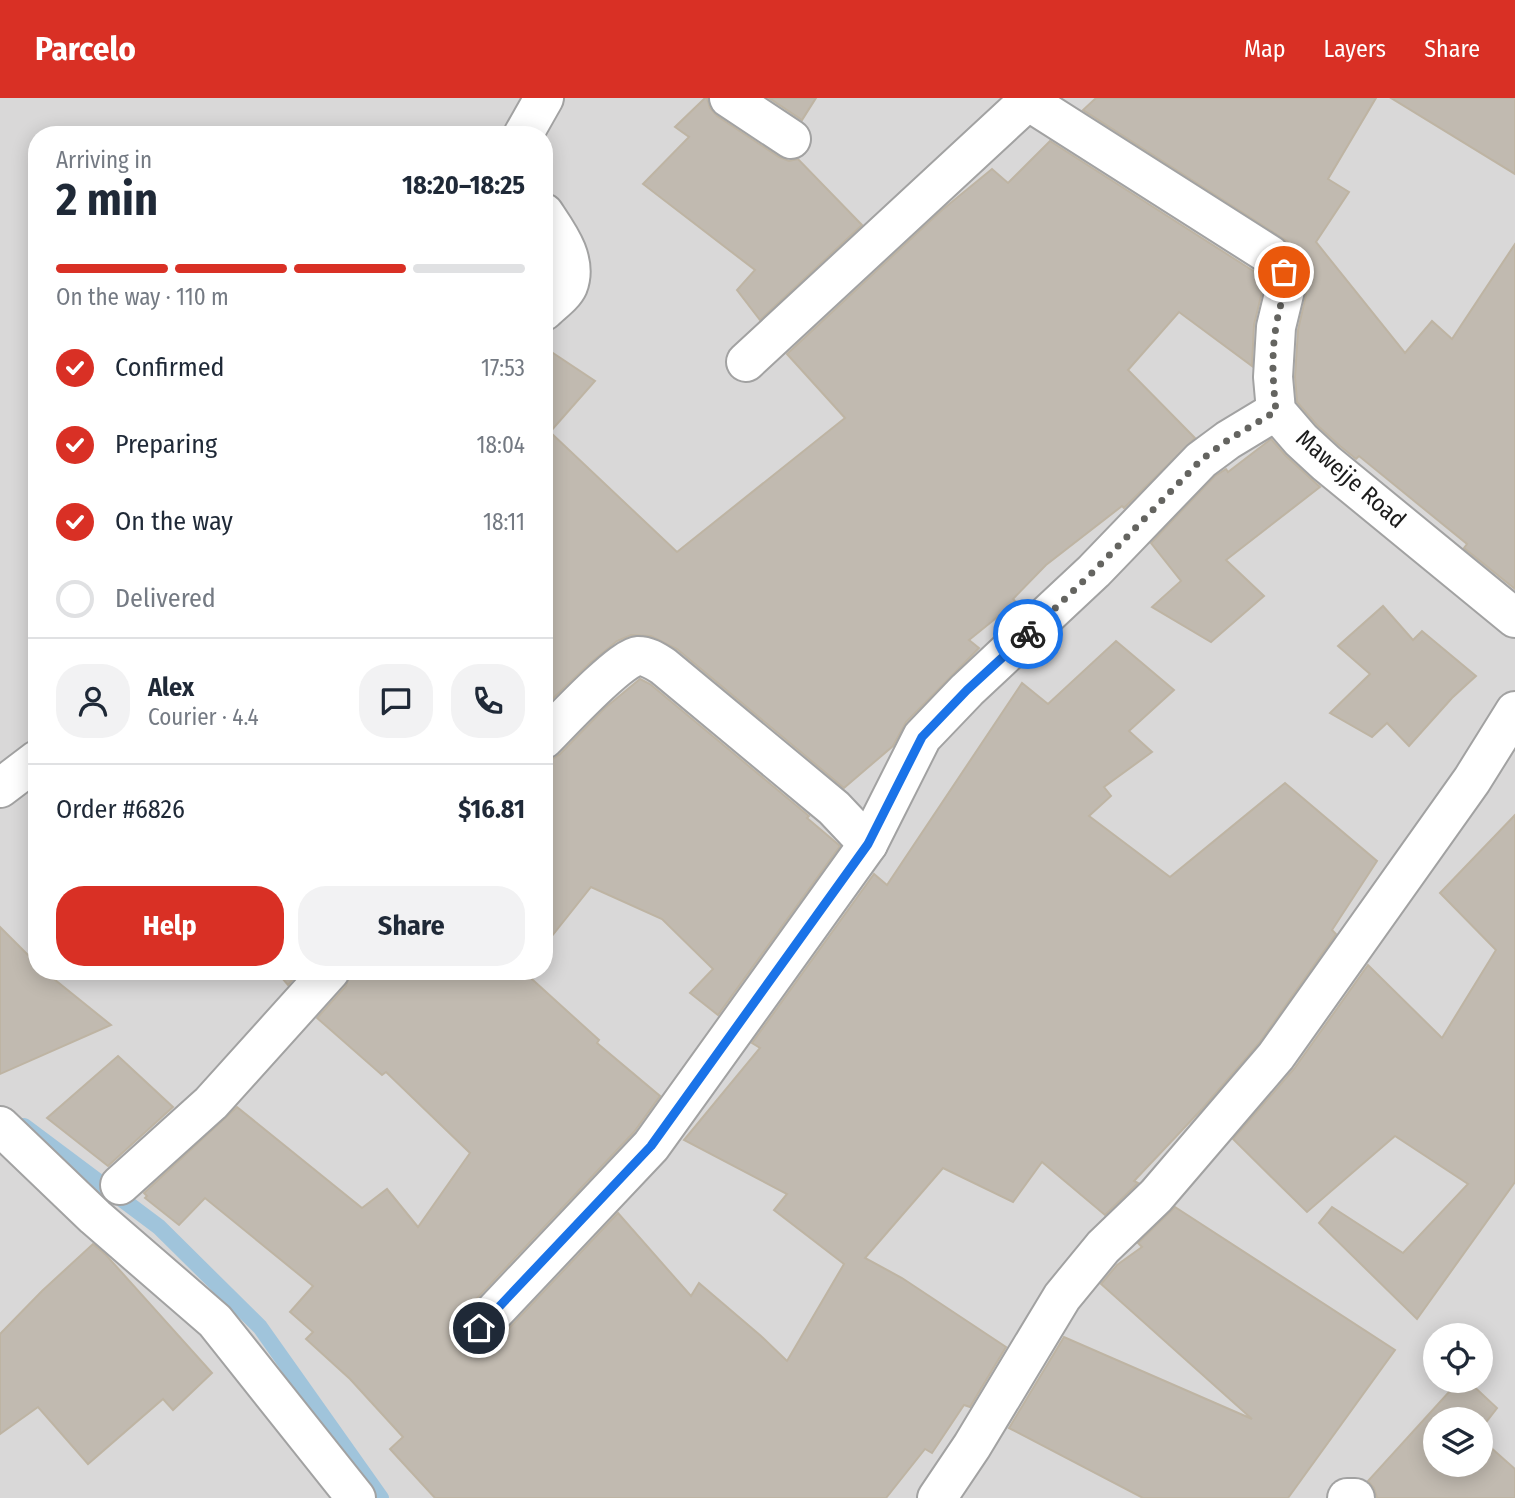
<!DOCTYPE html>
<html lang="en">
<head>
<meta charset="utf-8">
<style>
  :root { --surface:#fff; --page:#f2f2f3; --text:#1f2937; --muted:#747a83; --line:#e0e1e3; --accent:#d93025 }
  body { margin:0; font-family:"Fira Sans Condensed",sans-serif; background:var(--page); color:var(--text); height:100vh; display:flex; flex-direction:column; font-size:26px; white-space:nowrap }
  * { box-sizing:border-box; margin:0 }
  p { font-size:23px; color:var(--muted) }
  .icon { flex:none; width:38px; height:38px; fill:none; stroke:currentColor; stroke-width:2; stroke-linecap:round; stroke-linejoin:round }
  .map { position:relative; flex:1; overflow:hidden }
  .side { position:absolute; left:28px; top:28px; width:525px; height:854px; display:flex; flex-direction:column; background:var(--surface); border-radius:28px; box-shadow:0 4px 18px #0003 }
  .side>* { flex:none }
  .tools { position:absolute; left:1423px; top:1225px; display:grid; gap:14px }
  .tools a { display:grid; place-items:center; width:70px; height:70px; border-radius:50%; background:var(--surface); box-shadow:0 4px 18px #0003; font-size:35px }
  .pin { position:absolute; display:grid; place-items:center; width:60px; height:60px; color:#fff; margin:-30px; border:4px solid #fff; border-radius:50%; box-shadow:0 2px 7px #0007 }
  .courier { position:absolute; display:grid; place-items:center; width:70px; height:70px; margin:-35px; border:5px solid #1a73e8; border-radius:50%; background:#fff; color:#222; box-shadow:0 2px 9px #0007 }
  .head em { font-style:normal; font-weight:700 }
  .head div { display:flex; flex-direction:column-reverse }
  .head { display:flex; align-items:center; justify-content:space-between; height:119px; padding:0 28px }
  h1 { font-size:46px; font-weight:700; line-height:52px }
  .bar { display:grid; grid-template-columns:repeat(4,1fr); gap:10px 7px; align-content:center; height:84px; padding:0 28px }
  .bar i { height:9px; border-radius:5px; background:var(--line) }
  .bar .selected { background:var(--accent) }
  .bar p { grid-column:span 4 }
  .line { display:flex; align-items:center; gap:18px; padding:0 28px; border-top:2px solid var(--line) }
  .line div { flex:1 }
  .round { display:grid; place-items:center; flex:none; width:74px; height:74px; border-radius:28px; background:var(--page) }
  ol { padding:0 28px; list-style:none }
  li { display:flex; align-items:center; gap:21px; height:77px }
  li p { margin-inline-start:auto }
  li .icon { padding:7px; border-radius:50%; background:var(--accent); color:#fff; stroke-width:4 }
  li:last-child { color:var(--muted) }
  li i { width:38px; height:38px; border:4px solid var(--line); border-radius:50% }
  .button { display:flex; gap:14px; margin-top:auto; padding:14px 28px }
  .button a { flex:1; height:80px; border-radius:28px; background:var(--accent); color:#fff; font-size:28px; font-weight:700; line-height:80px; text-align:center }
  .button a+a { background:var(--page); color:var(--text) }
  header { display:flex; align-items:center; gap:42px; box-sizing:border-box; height:98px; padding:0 35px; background:var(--accent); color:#fff }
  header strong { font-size:33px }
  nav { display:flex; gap:38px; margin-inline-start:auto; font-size:24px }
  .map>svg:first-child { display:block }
  .residential { fill:#d9d8d8; fill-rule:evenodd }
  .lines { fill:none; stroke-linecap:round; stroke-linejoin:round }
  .stream { stroke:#a0c4db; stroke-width:16 }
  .building { fill:#c1bab0; stroke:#beb4a3; stroke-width:2 }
  .street-casing { stroke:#a2a2a2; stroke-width:42 }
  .street { stroke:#fff; stroke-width:38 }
  .done { stroke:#646460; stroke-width:7; stroke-dasharray:0 12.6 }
  .route { stroke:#1a73e8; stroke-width:9 }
  .labels { text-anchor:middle; stroke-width:5; stroke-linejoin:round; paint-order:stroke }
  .street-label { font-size:24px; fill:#1b1b1b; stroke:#fff }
</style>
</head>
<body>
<header>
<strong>Parcelo</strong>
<nav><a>Map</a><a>Layers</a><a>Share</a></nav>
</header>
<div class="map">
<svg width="1515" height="1400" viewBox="0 0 1515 1400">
  <rect width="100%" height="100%" fill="#edebe1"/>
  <!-- residential -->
  <path class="residential" d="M0,0h1515v1400h-1515zM37,37h507v836h-507zM1435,1237h45v46h-45zM1435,1321h45v46h-45z"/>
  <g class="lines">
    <!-- stream -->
    <polyline class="stream" points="24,1028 159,1129 260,1229 381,1400"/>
  </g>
  <!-- building -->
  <g class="building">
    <polygon points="705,0 707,0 710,10 717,18 779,59 789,63 798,61 862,127 760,222 737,192 755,172 643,86 689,39 675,29"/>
    <polygon points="769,0 816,0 802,22"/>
    <polygon points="1096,0 1376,0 1328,81 1349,94 1316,144 1405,255 1432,223 1452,241 1515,146 1515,491 1464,450 1467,446 1359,358 1356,361 1340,348 1317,327 1297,304 1295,279 1298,232 1306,197 1306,173 1301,160 1287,143 1083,12"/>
    <polygon points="1391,0 1515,0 1515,76"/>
    <polygon points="1050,43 1255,174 1263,182 1263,190 1254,227 1252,268 1179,214 1128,272 1195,340 1124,410 1122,408 1046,467 1013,501 1016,504 969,542 979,550 906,624 893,648 844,690 677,551 651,538 631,537 617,543 590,565 544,609 544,249 595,283 550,334 677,454 845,320 787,256 942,112 992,71 1008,85"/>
    <polygon points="1271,341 1286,358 1320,389 1226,462 1264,498 1211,544 1152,509 1181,483 1151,445 1215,378 1226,371 1228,374"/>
    <polygon points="1383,508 1413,542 1422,533 1476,578 1452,600 1409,648 1387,625 1372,639 1330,615 1370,576 1338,548"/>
    <polygon points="1116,543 1174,592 1129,633 1152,654 1104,689 1111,698 1089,718 1170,779 1285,685 1377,763 1332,832 1336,836 1259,945 1202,1011 1134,1083 1138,1085 1105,1117 1042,1064 1013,1104 943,1070 865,1160 902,1180 1006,1249 970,1309 964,1307 932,1355 925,1351 886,1400 435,1400 390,1351 403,1339 350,1281 306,1241 313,1234 290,1214 313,1188 205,1100 179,1127 145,1100 147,1098 144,1095 237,1009 362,1110 387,1091 418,1129 470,1055 386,974 382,977 317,920 346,888 351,873 523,873 599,942 597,945 660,998 634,1034 463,1215 458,1226 458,1236 464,1245 475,1251 486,1251 495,1245 618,1115 691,1198 699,1185 761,1238 787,1263 844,1166 774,1112 787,1096 684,1042 760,950 752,945 874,776 887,787 1022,585 1048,606"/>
    <polygon points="640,581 650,586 809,718 807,720 840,748 718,917 690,895 713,871 662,821 591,789 544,848 544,662 551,662 560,656 605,610"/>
    <polygon points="1515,717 1515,1084 1417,1221 1319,1125 1332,1109 1403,1155 1468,1086 1395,1038 1307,1114 1233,1041 1294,971 1368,867 1442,940 1496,852 1440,795"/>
    <polygon points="0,829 37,866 37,873 44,873 111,927 0,976"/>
    <polygon points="276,873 300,873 288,887"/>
    <polygon points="118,958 173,1009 108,1068 47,1020"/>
    <polygon points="1175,1109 1395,1252 1288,1400 1143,1400 1009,1330 1064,1239 1252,1321 1101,1186 1117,1167 1142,1149 1138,1145"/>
    <polygon points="93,1146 106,1157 212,1275 173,1312 163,1301 88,1366 38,1309 0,1336 0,1236 42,1193"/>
    <polygon points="1459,1283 1468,1283 1497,1310 1480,1332 1480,1321 1435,1321 1435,1367 1480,1367 1480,1340 1515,1371 1515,1400 1377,1400 1374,1390 1368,1383"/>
  </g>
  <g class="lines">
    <defs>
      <g id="street">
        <polyline points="729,0 791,41"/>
        <polyline points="1028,3 1270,157 1284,174 1285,192 1276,229 1273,279 1276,313 1301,342 1326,365 1515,520"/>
        <polyline points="523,37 544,0"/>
        <path d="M544,115c14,21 34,47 24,73 -4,9 -17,18 -24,25"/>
        <polyline points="746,264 1031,0"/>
        <path d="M544,641c15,-15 77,-82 94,-83 10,0 17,5 25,10l171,142 34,36"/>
        <polyline points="0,690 37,662"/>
        <polyline points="0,1028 95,1119 215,1223 356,1400"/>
        <polyline points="120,1087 211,1005 330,873"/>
        <polyline points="479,1230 651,1048 868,746 922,639 967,592 1094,473 1201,362 1228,342 1276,313"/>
        <polyline points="937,1400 972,1348 1062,1199 1103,1149 1156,1098 1276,958 1472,682 1515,613"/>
        <polyline points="1347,1400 1355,1400"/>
      </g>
    </defs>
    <!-- street casing -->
    <use href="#street" class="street-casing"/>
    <!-- street -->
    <use href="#street" class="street"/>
  </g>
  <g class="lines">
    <!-- done -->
    <path class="done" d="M1028,536l66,-63 107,-111 27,-20 48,-29c-3,-27 -5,-56 0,-84 3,-21 10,-33 8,-55"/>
    <!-- route -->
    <polyline class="route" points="479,1230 651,1048 868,746 922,639 967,592 1028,536"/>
  </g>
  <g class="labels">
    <!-- street labels -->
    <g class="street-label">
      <text transform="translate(1351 381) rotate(41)" y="8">Mawejje Road</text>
    </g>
  </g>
</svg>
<div class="tools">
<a><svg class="icon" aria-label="locate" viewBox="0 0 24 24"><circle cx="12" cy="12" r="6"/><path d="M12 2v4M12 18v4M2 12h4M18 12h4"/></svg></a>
<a><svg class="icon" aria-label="layers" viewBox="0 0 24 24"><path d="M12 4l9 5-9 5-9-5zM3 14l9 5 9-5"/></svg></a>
</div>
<div class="pin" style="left:1284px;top:174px;background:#ea580c"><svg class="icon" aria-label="bag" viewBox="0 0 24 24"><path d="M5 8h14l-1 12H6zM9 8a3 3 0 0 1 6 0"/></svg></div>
<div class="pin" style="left:479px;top:1230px;background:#1f2937"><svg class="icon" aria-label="home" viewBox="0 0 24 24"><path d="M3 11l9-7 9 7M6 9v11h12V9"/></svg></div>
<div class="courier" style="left:1028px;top:536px"><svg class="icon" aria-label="bike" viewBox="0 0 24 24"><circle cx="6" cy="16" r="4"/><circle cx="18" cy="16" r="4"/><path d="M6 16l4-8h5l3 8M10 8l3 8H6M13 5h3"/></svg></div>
<section class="side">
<div class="head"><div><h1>2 min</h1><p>Arriving in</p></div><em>18:20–18:25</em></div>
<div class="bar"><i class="selected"></i><i class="selected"></i><i class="selected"></i><i></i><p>On the way · 110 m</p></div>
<ol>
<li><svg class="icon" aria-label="check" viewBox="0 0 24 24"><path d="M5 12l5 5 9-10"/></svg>Confirmed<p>17:53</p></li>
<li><svg class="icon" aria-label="check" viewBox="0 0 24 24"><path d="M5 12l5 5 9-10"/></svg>Preparing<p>18:04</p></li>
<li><svg class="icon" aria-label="check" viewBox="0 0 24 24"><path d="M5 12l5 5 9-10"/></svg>On the way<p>18:11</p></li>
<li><i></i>Delivered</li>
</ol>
<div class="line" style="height:126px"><a class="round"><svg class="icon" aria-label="person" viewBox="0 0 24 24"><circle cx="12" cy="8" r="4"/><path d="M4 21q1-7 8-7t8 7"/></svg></a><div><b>Alex</b><p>Courier · 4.4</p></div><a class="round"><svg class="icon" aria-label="chat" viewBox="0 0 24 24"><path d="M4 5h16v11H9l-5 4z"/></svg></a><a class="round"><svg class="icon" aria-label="phone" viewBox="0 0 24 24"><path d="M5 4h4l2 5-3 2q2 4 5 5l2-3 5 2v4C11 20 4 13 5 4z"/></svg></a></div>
<div class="line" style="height:91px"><div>Order #6826</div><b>$16.81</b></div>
<div class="button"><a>Help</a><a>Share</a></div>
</section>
</div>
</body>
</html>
